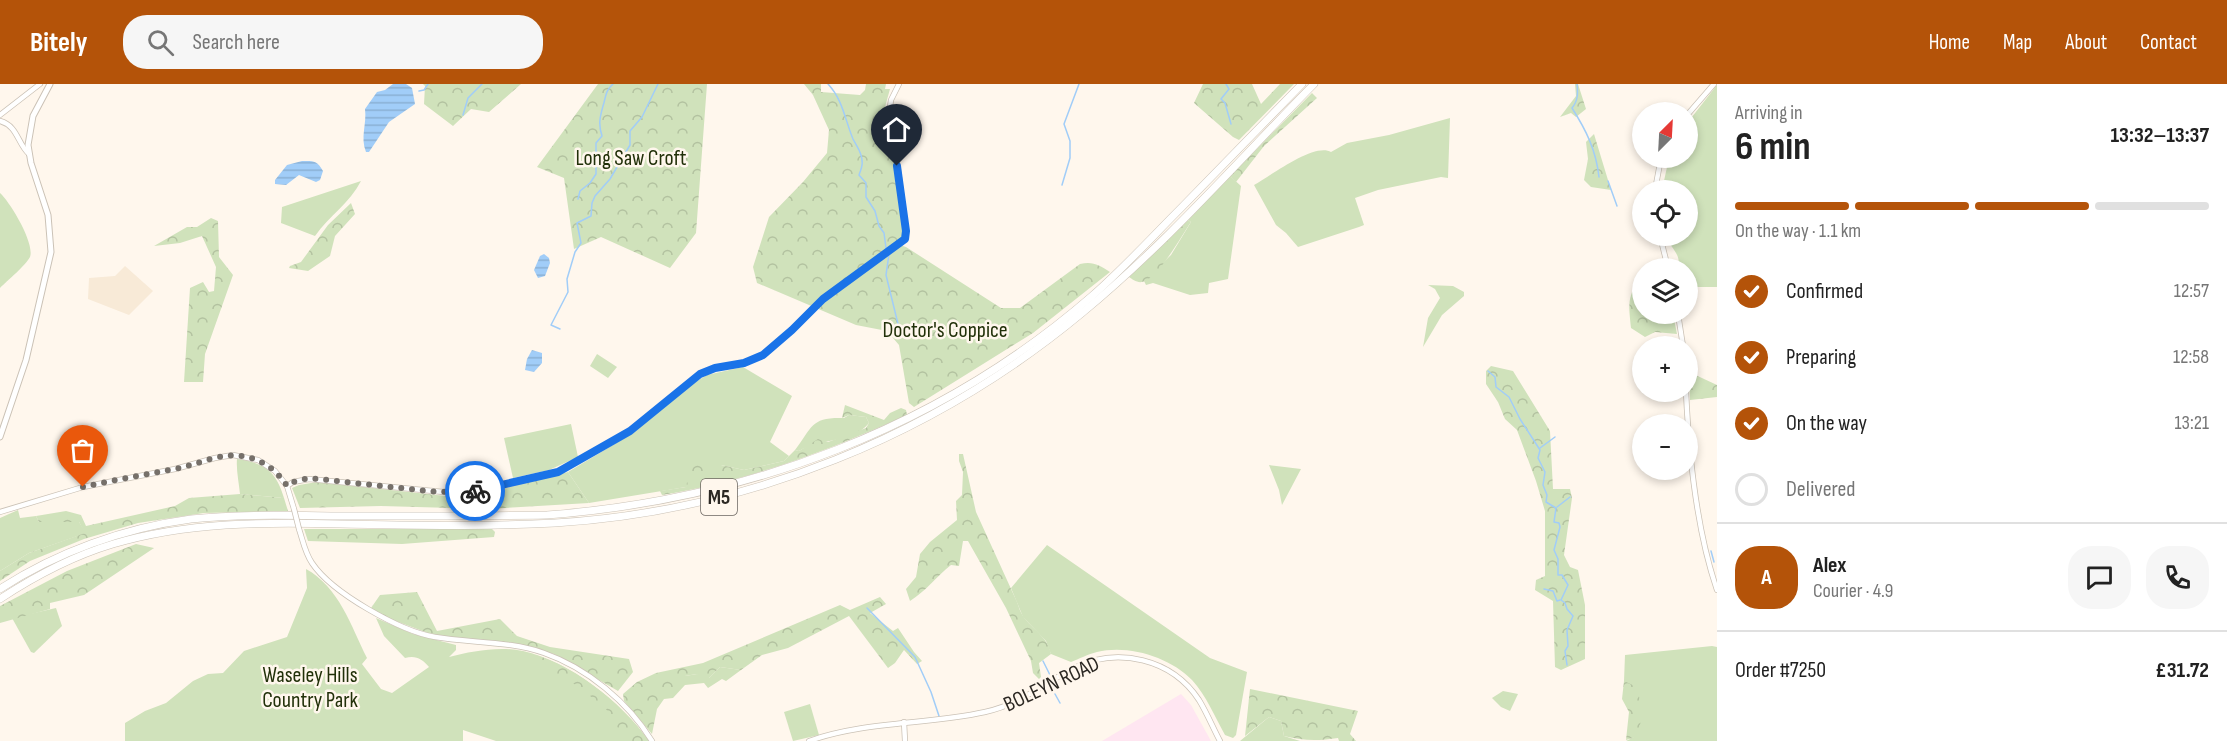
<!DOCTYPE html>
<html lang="en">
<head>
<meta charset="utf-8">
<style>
  :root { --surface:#fff; --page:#f6f6f6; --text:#222; --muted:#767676; --line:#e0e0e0; --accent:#b45309 }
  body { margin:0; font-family:"Sofia Sans Condensed",sans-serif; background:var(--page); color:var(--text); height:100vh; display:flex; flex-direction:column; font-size:22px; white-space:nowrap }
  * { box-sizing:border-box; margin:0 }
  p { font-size:20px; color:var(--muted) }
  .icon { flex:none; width:33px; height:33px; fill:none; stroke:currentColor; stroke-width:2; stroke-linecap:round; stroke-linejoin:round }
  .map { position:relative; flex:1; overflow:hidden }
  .drawer { display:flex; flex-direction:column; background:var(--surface); width:510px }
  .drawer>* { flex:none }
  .needle { width:39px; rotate:24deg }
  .fabs { position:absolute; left:1632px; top:18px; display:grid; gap:12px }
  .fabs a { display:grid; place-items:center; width:66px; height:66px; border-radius:50%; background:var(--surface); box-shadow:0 3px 9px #0003; font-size:30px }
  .pin { position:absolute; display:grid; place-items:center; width:51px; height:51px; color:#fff; margin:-62px -26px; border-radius:50% 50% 50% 0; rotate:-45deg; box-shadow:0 0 6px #0007 }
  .pin .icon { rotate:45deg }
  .courier { position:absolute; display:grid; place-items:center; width:60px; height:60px; margin:-30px; border:4px solid #1a73e8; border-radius:50%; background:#fff; color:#222; box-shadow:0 2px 8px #0007 }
  .summary em { font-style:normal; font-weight:700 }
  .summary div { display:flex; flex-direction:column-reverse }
  .summary { display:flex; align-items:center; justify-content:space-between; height:102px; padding:0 18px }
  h1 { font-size:39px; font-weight:700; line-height:45px }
  .bar { display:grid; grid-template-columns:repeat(4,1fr); gap:9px 6px; align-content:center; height:72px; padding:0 18px }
  .bar i { height:8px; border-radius:4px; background:var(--line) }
  .bar .current { background:var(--accent) }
  .bar p { grid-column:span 4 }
  .line { display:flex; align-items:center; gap:15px; padding:0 18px; border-top:2px solid var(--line) }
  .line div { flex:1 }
  .round { display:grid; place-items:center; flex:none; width:63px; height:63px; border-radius:24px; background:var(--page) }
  ol { padding:0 18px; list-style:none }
  li { display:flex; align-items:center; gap:18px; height:66px }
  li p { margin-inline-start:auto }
  li .icon { padding:6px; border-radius:50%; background:var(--accent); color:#fff; stroke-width:4 }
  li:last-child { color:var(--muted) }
  li i { width:33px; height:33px; border:3px solid var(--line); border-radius:50% }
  header { display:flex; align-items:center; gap:36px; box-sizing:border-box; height:84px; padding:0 30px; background:var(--accent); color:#fff }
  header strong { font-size:28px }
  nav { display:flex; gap:33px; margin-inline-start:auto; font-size:21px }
  .search { width:420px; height:54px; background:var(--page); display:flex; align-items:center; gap:15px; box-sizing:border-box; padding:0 21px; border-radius:24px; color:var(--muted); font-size:22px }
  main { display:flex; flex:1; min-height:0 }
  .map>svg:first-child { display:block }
  .built { fill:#f8ead7 }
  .education { fill:#ffe6f1 }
  .green { fill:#d0e2bb }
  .forest { fill:url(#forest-crowns) }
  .water { fill:url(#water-rules) }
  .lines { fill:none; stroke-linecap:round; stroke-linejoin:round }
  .stream { stroke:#a1cdf8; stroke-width:1.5 }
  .tertiary-casing { stroke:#cbc2b6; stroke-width:6 }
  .secondary-casing { stroke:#cbc2b6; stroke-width:7 }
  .motorway-casing { stroke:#cbc2b6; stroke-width:8 }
  .tertiary { stroke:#fff; stroke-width:4.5 }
  .secondary { stroke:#fff; stroke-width:5 }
  .motorway { stroke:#fff; stroke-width:7 }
  .tertiary-bridge-casing { stroke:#cbc2b6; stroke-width:6; stroke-linecap:butt }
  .tertiary-bridge { stroke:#fff; stroke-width:4.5 }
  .done { stroke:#76706a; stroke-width:6; stroke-dasharray:0 10.8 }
  .route { stroke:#1a73e8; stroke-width:8 }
  .labels { text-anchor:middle; stroke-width:5; stroke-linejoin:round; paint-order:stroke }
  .shield { fill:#fff7ed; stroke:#6b6660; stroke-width:1.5 }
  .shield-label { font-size:21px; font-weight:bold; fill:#2c2823 }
  .park-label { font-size:22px; fill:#213009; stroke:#fff7ed }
  .street-label { font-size:22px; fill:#2c2823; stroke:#fff7ed }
</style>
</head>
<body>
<header>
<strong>Bitely</strong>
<div class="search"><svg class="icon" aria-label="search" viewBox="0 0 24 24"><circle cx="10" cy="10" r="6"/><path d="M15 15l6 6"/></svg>Search here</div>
<nav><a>Home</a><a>Map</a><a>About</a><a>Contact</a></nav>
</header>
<main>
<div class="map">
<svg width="1717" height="657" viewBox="0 0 1717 657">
  <defs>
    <pattern id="forest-crowns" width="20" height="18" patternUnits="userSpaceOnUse" patternTransform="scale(1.5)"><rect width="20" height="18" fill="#d0e2bb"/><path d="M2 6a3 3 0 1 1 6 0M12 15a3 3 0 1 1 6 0" fill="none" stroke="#b3c2a0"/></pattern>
    <pattern id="water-rules" width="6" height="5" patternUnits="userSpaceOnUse" patternTransform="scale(1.5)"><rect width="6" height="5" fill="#a1cdf8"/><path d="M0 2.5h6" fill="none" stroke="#8bb0d4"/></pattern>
  </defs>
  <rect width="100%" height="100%" fill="#fff7ed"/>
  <!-- built -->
  <polygon class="built" points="125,182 153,207 129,231 88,215 89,194 115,192"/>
  <!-- education -->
  <polygon class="education" points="1181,610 1191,621 1211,657 1102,657"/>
  <!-- green -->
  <g class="green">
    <path d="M1717,1v202h-29v-19h-10c4,-14 -8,-20 -12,-32h22v-46h-26l7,-32h19v-36z"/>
    <path d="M1450,34l-2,60 -7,-1 -63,13 -23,8 9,27 -5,2 -61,20 -12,-14 -10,-8 -22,-40c16,-9 61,-43 77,-33l16,-9 42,-8z"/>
    <polygon points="1230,92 1241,102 1228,195 1209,199 1208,209 1190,211 1153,199 1146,201 1144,197 1171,171 1191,138 1188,136"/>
    <path d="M361,97c-11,22 -32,35 -46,55l-34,-13 1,-16z"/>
    <path d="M0,109c10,9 35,50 30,64 -4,8 -23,24 -30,31z"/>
    <polygon points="1428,201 1453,202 1464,208 1464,212 1442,231 1423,263 1428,234 1440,214 1435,205"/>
    <polygon points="597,270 617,283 608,294 590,282"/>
    <polygon points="743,283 792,312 770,358 789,372 784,377 744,386 721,381 686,403 589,419 568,388 633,349 687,303 707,291"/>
    <path d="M849,331l17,2 3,6c-16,20 -50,15 -70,28l-4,-1c18,-24 16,-33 49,-32z"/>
    <polygon points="571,340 578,373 549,386 513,394 504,354"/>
    <path d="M237,375c28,4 39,12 47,39l-44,-4c-1,-11 -4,-24 -3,-35z"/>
    <polygon points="1269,381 1301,385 1282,421 1279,406"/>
    <polygon points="18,426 20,434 36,432 39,438 79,438 86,449 29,469 0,487 0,434"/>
    <path d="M1047,461l163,113 37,14 -11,63 -3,3 -8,-3c-10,-18 -19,-40 -33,-55 -22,-23 -64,-36 -95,-28 -9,2 -18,7 -26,10l-20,-8 -5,-13 -23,-24 -12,-29z"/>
    <path d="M306,485c33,18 45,57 61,89l-5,6 19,25 11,4 37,-26c-7,-8 -13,-12 -24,-9l-21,-22 -8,-18 37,16 43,11v5l-7,7c23,-6 50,-11 74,-6 46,10 99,51 126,90h-153l-33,-11v11h-338v-18l20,-12 21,-8 27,-22 15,-7 15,-1 21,-22 43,-14 20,-49z"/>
    <polygon points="56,524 62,542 34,569 31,568 12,534"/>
    <polygon points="1712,562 1717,563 1717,657 1626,657 1636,652 1624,597 1625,571"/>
    <polygon points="720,583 741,586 726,597 722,595 708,604 704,599 685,601 685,592 697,590 709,594"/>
    <polygon points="1503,607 1518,610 1510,627 1501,623 1492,614"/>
    <polygon points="810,620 819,651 793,657 784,628"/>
    <polygon points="1269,633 1281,637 1284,652 1300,657 1240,657"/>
  </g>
  <!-- forest -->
  <g class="forest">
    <polygon points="423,0 521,0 489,28 471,25 453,42 424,20 425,2"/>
    <polygon points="598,0 707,0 696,149 670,184 601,153 574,165 564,94 537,83"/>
    <path d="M804,0h17v8l39,3 5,-5 1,-6h20l-1,5h5l-5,18 21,128 -6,10 6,2 95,61h19l60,-44c13,-3 19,1 30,8l-77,61 -119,74 -5,-4 -10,-58 -12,-14 -31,-6 -99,-42 -4,-16 16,-50 34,-35 24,-29 2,-23 -16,-35z"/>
    <polygon points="1203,0 1252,0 1261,20 1280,0 1294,0 1239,56 1233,53 1194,19"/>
    <polygon points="1575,0 1578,0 1586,25 1576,33 1571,29 1560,33 1576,12"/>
    <polygon points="1312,9 1317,14 1264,62 1236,98 1230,92"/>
    <polygon points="1594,50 1611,106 1591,103 1584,96 1588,75 1586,58"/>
    <polygon points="351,119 355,130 335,152 330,172 308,187 289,184 290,182 301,178 328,141"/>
    <polygon points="211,134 218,137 219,173 233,191 205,270 203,298 184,298 190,204 203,198 209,208 214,207 216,183 202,152 180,159 154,162 187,143 197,143"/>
    <path d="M1188,136l3,2c-9,13 -33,57 -49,60 -5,1 -10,-3 -13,-5z"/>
    <path d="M1642,193v37h31l4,20 -22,-2 -10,5 -14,-9c-2,-23 -5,-32 11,-51z"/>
    <polygon points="1491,282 1513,287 1550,347 1553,405 1570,405 1572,414 1564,471 1570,483 1578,486 1585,521 1585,575 1561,586 1555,583 1553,517 1535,506 1536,496 1545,492 1545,427 1536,397 1517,346 1505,335 1498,318 1486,300 1486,287"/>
    <polygon points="1689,288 1717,301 1717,313 1690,316"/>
    <path d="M845,321l39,15 6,-7 11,-5 5,2 1,5c-79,36 -159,66 -245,80l-2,-4 26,-4 7,-32 28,10 23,5 40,-9 11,-11 4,1 19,-12 10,3 38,-14 3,-5 -3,-6 -17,-2 -7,3z"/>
    <path d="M959,370h4l13,58 41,90c2,5 3,10 6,14 9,13 25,21 28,38l-12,9 2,14 -2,2 -6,-6 -2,-12 -25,-53 -38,-67h-5l-4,25 -8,-1c-15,12 -25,26 -41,36l-4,-12 10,-12 4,-23 10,-12 27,-22 -1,-19 6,-6 1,-23 -4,-11z"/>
    <polygon points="568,388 589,419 488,425 381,422 300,424 292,404 299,401 317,398 455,413 483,410"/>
    <polygon points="240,410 284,414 288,427 204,429 138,439 84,455 30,477 0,497 0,487 29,469 85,449 79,438 39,438 36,432 66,427 81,431 86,442 175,422 189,414"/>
    <polygon points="304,445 492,445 495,448 494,453 402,460 308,457"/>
    <polygon points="136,460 154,464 84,511 50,519 50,525 0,539 0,522 67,487"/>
    <polygon points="417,508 437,547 500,535 517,552 550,563 629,575 633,588 618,607 554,570 536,565 436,552 385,533 371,524 380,511"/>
    <polygon points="880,513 886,520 870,529 893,547 898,544 914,568 922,577 917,580 904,566 895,579 888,584 849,532 788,564 762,571 741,586 720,583 709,594 700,596 697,590 685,592 685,601 673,614 664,615 657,625 652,650 624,617 623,610 637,598 656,589 703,579 840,521 850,526"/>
    <path d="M536,571c45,15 84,48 113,86h-23l-20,-32 -28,-23 -45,-23z"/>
    <polygon points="1624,597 1637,603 1643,631 1636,653 1626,656 1629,628 1622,615"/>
    <path d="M1250,605l108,22 -8,23 6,7h-17l-1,-3c-19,3 -35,3 -54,-2l-3,-15 -12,-4 -24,19z"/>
  </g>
  <!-- water -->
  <g class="water">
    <path d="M393,0h13l6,4 3,16 -26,18 -20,30h-3c-6,-15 1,-28 -1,-43l12,-17 8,-2z"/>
    <path d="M302,77c11,0 15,-1 21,10l-3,9 -4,2 -17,-7 -13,10 -11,-1v-4l12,-15z"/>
    <polygon points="544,170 549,174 550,179 545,192 538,194 534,186 540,172"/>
    <polygon points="532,266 542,269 542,279 534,288 525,286 527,275"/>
  </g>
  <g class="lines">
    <!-- stream -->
    <g class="stream">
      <path d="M828,0c15,16 17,36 25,55 4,8 9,13 9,22 1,4 -1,9 -3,14l7,8v14l9,14 4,15 5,7 2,15"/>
      <polyline points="1226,0 1229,5 1221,15 1225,19 1231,40"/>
      <path d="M1577,0c1,9 1,17 -5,24 14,22 24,42 27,69"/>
      <polyline points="419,7 424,6 428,0"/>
      <polyline points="463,31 468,14 482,0"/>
      <polyline points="1608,97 1617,122"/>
      <polyline points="1062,101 1070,74 1070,57 1064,40 1079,0"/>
      <path d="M578,115l2,-8 10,-8 6,-9v-31l6,-7c-4,-12 -2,-19 1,-30 3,-9 2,-15 10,-22"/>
      <polyline points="889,170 886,191 899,244"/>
      <polyline points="560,245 551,241 568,208 567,195 575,168 581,159 577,139 591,132 592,119 595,112 610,95 630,61 630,47 642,33 658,0"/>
      <polyline points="1488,287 1495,293 1496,303 1509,313 1520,335 1540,366 1538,374 1545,388 1543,401 1547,411 1546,418 1556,424 1554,438 1559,439 1560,443 1554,466 1558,475 1558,491 1562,491 1568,501 1561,516 1565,519 1567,525 1573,532 1567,546 1568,562 1565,567 1567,581"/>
      <polyline points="1540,364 1555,353"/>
      <polyline points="1557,423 1570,413"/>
      <polyline points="1711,467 1714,478"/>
      <polyline points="1544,505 1553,507 1557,517 1560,516"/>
      <polyline points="867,524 915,573 931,608 939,632"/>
      <polyline points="1043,577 1050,591"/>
      <polyline points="1055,610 1060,619"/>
    </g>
    <defs>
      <g id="tertiary">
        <polyline points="1688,30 1714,0"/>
        <polyline points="0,31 40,0"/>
        <path d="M0,37c18,5 17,22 29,33"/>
        <polyline points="1655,106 1661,74"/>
        <polyline points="1660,152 1668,184"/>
        <polyline points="1678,230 1683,262"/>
        <path d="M1686,308c3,64 10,137 31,198"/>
        <polyline points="287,402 293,398 309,395 454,409 482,407 558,388 630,347 700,290 715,284 744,279 763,271 792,246 823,215 905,155 906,147 890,23 891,16 899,0"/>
        <polyline points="0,428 83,403 175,385 215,374 233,371 258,376 275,387 287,402 294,425"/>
        <path d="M299,445c4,12 6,24 13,34 20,30 88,68 123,74 36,6 75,4 109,16 43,15 84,49 108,88"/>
        <polyline points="904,638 905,657"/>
        <path d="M809,657c57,-20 117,-16 176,-29 36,-8 58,-28 89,-44 44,-22 98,-9 125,32 8,13 14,28 21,41"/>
      </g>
      <polyline id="secondary" points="0,353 26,276 51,168 48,131 31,79 28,61 33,32 50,0"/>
      <g id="motorway">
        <path d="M0,505c57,-37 124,-61 191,-70 56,-6 113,-3 169,-3 63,0 125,0 187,-1 200,-15 393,-87 545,-219 32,-28 60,-59 90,-89 40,-41 80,-82 120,-123"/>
        <path d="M0,515c35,-23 73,-43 113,-55 74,-22 151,-22 227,-20 71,1 144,3 215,-1 193,-12 379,-87 527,-210 84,-69 156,-152 232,-229"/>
      </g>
    </defs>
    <!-- tertiary casing -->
    <use href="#tertiary" class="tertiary-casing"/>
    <!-- secondary casing -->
    <use href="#secondary" class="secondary-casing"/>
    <!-- motorway casing -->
    <use href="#motorway" class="motorway-casing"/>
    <!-- tertiary -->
    <use href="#tertiary" class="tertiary"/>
    <!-- secondary -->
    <use href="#secondary" class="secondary"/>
    <!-- motorway -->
    <use href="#motorway" class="motorway"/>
    <defs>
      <polyline id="tertiary-bridge" points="294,425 299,445"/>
    </defs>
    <!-- tertiary-bridge casing -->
    <use href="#tertiary-bridge" class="tertiary-bridge-casing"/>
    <!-- tertiary-bridge -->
    <use href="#tertiary-bridge" class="tertiary-bridge"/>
  </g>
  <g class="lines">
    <!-- done -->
    <path class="done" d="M83,403c30,-7 61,-12 91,-18 14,-2 27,-8 41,-11 29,-8 56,3 72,28l6,-4 16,-4 128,14 38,-1"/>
    <!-- route -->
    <polyline class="route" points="475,407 558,388 630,347 700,290 715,284 744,279 763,271 792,246 823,215 905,155 906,147 897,82"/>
  </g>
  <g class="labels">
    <!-- shield labels -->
    <rect class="shield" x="701" y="395" width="36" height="36" rx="4.5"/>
    <g class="shield-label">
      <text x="719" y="420">M5</text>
    </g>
    <!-- park labels -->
    <g class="park-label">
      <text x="631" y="81">Long Saw Croft</text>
      <text x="945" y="253">Doctor's Coppice</text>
      <text x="310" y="598">Waseley Hills<tspan x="310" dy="25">Country Park</tspan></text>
    </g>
    <!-- street labels -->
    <g class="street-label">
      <text transform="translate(1051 599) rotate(-25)" y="8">BOLEYN ROAD</text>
    </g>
  </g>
</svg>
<div class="fabs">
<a><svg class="needle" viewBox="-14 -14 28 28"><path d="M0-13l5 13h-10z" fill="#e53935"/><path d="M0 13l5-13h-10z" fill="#767676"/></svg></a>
<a><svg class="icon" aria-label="locate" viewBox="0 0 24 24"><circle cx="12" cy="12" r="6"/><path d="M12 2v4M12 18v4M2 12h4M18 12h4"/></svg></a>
<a><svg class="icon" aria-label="layers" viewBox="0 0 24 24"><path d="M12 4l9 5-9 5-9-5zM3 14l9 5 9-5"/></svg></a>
<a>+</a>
<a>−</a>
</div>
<div class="pin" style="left:83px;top:403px;background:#ea580c"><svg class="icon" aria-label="bag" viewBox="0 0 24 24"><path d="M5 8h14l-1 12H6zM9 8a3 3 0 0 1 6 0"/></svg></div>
<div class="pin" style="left:897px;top:82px;background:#1f2937"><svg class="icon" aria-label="home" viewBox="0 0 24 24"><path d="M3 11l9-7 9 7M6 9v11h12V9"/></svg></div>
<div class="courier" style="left:475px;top:407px"><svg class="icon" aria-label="bike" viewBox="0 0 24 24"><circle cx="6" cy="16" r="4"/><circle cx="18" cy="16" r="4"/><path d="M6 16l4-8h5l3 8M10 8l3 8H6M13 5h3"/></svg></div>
</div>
<section class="drawer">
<div class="summary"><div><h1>6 min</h1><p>Arriving in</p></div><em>13:32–13:37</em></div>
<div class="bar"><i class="current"></i><i class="current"></i><i class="current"></i><i></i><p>On the way · 1.1 km</p></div>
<ol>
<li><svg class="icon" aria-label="check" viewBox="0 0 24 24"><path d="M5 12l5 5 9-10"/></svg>Confirmed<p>12:57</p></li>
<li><svg class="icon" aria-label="check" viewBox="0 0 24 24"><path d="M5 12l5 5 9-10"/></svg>Preparing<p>12:58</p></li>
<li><svg class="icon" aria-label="check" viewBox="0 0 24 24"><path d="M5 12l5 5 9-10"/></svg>On the way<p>13:21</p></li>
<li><i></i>Delivered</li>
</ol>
<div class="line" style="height:108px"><b class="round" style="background:var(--accent);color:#fff">A</b><div><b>Alex</b><p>Courier · 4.9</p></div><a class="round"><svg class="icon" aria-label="chat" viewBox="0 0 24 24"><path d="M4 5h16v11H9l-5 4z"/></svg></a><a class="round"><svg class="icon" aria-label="phone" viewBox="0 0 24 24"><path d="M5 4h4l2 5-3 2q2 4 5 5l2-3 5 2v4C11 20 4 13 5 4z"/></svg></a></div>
<div class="line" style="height:78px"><div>Order #7250</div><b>£31.72</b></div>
</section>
</main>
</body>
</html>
